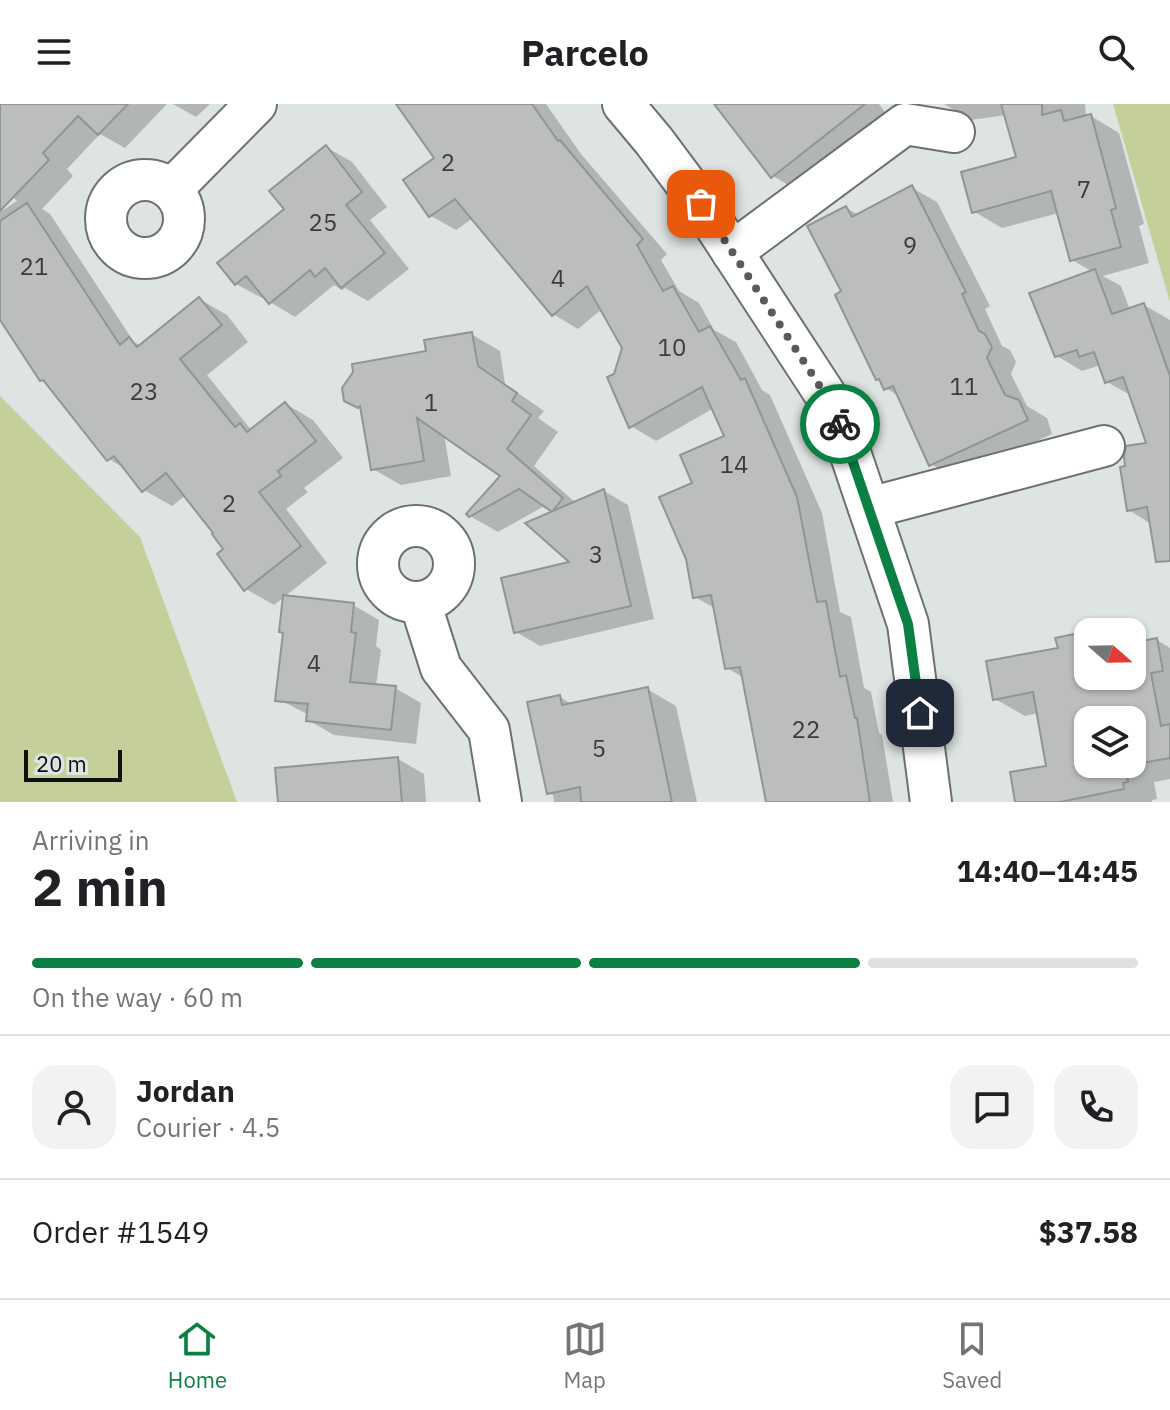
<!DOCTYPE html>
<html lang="en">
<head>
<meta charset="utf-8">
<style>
  :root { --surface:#fff; --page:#f2f2f2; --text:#202124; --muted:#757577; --line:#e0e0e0; --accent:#0b8043 }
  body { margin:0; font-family:"IBM Plex Sans",sans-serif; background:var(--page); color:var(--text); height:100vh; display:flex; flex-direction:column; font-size:30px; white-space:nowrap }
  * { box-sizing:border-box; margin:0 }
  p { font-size:26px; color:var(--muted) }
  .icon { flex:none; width:44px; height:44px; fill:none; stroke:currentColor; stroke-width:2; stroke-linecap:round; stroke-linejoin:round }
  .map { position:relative; height:698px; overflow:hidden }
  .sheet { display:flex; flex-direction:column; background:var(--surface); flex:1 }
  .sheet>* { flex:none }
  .needle { width:52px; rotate:110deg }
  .buttons { position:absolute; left:1074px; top:514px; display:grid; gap:16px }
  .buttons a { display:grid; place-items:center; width:72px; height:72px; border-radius:16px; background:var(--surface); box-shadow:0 2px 6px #0004; font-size:40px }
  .scale { position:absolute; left:24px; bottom:20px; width:98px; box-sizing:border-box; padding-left:8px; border:4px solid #0f1111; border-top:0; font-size:22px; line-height:28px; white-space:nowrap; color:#0f1111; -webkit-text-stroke:6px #dee4e2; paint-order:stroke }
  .pin { position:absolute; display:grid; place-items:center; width:68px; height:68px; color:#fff; margin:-34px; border-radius:16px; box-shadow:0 4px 12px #0006 }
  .courier { position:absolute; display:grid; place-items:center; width:80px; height:80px; margin:-40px; border:6px solid #0b8043; border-radius:50%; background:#fff; color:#222; box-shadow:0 2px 10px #0007 }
  .headline em { font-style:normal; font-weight:700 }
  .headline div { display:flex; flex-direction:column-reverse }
  .headline { display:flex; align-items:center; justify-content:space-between; height:136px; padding:0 32px }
  h1 { font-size:52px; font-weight:700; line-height:60px }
  .bar { display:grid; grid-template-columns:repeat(4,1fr); gap:12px 8px; align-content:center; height:96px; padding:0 32px }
  .bar i { height:10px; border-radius:6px; background:var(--line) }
  .bar .on { background:var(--accent) }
  .bar p { grid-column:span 4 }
  .line { display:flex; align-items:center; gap:20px; padding:0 32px; border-top:2px solid var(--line) }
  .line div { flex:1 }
  .round { display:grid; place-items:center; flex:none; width:84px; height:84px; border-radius:24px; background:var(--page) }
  header { display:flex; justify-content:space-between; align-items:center; height:104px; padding:0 32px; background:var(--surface); font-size:36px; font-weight:700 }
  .dock { display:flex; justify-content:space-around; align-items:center; height:112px; border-top:2px solid var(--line); background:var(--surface); font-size:22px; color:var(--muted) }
  .dock a { display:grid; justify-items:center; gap:4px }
  .dock .on { color:var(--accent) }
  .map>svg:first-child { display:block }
  .grass { fill:#c5cf99 }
  .shadow { fill:#0003; fill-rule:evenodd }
  .building { fill:#bbbebb; stroke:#929692; stroke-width:2; fill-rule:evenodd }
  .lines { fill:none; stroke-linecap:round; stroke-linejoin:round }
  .minor-casing { stroke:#6d7270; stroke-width:44 }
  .minor { stroke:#fff; stroke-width:40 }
  .done { stroke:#575b5a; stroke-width:8; stroke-dasharray:0 14.4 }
  .route { stroke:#0b8043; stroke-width:10 }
  .labels { text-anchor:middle; stroke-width:6; stroke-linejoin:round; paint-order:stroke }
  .number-label { font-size:24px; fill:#3a3c3c }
</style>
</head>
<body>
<header><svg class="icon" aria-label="menu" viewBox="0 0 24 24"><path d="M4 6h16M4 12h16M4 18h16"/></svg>Parcelo<svg class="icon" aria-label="search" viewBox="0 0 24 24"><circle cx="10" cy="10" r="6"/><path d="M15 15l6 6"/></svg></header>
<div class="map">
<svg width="1170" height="698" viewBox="0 0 1170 698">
  <rect width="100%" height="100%" fill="#dee4e2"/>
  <!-- grass -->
  <g class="grass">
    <polygon points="1113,0 1170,0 1170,198"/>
    <polygon points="0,292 140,433 237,698 0,698"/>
  </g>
  <!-- shadow -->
  <g class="shadow">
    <polygon points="0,0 167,0 125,44 100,30 67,65 73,72 42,105 50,110 134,238 141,242 199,195 227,211 248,238 207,271 252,327 286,300 313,316 343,354 304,384 308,388 286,405 327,459 274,501 246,485 226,445 186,391 172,402 144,386 127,366 109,355 49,281 41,276 0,213 0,108 17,97 0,82"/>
    <polygon points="173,0 210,0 196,13"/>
    <polygon points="399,0 546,0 581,50 667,150 661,156 679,187 699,199 714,226 736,238 762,286 770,291 822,409 840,508 851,513 864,584 871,588 879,629 882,631 893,698 767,698 744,574 727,564 716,505 695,493 695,380 726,333 714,304 656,337 631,322 616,271 624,244 602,205 578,225 553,210 473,114 456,126 431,112 405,76 436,55"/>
    <polygon points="715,0 879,0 890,15 798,87 773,72"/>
    <polygon points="944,0 1085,0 1086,14 1091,12 1119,29 1144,120 1139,122 1149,159 1103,172 1121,182 1130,206 1144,201 1170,216 1170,432 1129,406 1128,364 1149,340 1132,292 1107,278 1102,264 1098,262 1082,267 1057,252 1093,168 1072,156 1059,109 1002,124 973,107 1018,54 1006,11 971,16"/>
    <polygon points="326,43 352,58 387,103 370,116 409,165 368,197 345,184 342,186 334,181 295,213 270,198 265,192 262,194 236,180"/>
    <polygon points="912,84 937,98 990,202 985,205 1002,242 1010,246 1016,258 1011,270 1027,302 1047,314 1052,330 956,374 931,360 900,293 886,284 883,278 878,275 844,188 846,104 859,111"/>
    <polygon points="471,230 500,247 505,280 544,307 538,314 558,328 534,362 576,399 604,387 628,401 654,515 540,542 516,528 573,459 556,408 546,401 498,428 470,412 503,371 444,330 451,372 401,381 373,365 363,305 346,296 429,249"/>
    <polygon points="353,501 379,516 376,542 381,546 376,582 395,584 421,599 416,640 334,631 308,616 309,611 278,595"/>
    <path d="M1088,529v43h44v-31l25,-5 13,8v131l-16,3 3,17 -5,1v2h-135l31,-34 -10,-55 -13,3 -30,-17 65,-50zM1088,616h44v44h-44z"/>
    <polygon points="647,585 676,602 697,698 554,698 553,691 549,689 560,593 573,601"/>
    <polygon points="398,655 424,670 426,698 276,698"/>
  </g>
  <!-- building -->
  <g class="building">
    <polygon points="0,0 128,0 98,31 78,12 43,49 49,56 0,107"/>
    <polygon points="396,0 532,0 558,37 560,36 643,135 637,141 663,187 673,182 699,228 710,222 741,276 745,274 797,393 817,498 826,497 840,573 846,571 855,614 857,614 870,698 766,698 740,563 725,565 711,491 693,494 686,455 659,393 692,379 680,351 724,332 702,283 629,324 607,273 614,270 622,244 587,182 552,212 455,95 429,113 403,76 434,54"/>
    <polygon points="714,0 865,0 771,74"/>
    <polygon points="1001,0 1042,0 1042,11 1061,6 1064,17 1091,10 1116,104 1111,106 1121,143 1070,157 1051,87 972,109 961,68 1016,53"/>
    <polygon points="326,41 362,88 346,101 385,149 341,184 325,164 315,173 310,166 269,200 246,172 235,181 217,159 284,105 269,87"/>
    <polygon points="912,81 966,188 962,190 979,227 985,230 992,243 987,254 1005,291 1019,296 1028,316 929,362 893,282 884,286 879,275 876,276 835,191 841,187 807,122 846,102 852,113"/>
    <polygon points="27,99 120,241 129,233 137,243 199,193 222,221 180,255 235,323 240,319 247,328 285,298 316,337 278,367 281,372 259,388 301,442 244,487 217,450 223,445 212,430 213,429 166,369 142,388 114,352 107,357 43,276 40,277 0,216 0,117"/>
    <polygon points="1095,165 1112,210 1144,199 1170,272 1170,457 1156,458 1147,403 1127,407 1120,363 1125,362 1124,353 1126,342 1146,339 1123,273 1105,279 1094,248 1079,253 1077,246 1055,253 1029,189"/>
    <polygon points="472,228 478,262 517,289 512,297 531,311 507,345 563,394 552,408 519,385 469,413 466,410 500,372 417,314 424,357 371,366 360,302 358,304 344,297 342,284 353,268 352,260 426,247 424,236"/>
    <polygon points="604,385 631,502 514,529 501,474 569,458 525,419"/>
    <polygon points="283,491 354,499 351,528 356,529 350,578 396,582 391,626 306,617 308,600 275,597 283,529 279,528"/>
    <path d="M1094,526v2h-6v44h44v-33l25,-5 6,33 -12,2 10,53 9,-2v34l-45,8 3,16 -5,1 1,6 -64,13h-45l-5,-30 36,-6 -13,-74 -40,8 -7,-39 72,-13 -3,-10zM1088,616h44v44h-44z"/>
    <polygon points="648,583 672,698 581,698 580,683 547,690 527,598 560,591 562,601"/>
    <polygon points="398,653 402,698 278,698 275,664"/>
  </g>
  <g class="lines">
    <defs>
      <g id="minor">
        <polyline points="623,0 654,37 701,100 836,307 908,520 931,698"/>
        <circle cx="145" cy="115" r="39"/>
        <polyline points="172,85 256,0"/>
        <polyline points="732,148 905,20 954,28"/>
        <polyline points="869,404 1104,342"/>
        <circle cx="416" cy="460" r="38"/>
        <polyline points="420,498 441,564 489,626 501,698"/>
      </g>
    </defs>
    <!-- minor casing -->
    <use href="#minor" class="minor-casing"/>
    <!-- minor -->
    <use href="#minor" class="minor"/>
  </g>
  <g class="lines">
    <!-- done -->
    <polyline class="done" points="701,100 836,307 840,320"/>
    <!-- route -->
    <polyline class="route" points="840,320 908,520 920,609"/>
  </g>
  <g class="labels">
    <!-- number labels -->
    <g class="number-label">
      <text x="448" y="67">2</text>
      <text x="1084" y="94">7</text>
      <text x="323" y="127">25</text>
      <text x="910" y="150">9</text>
      <text x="34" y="171">21</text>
      <text x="558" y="183">4</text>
      <text x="672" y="252">10</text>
      <text x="964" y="291">11</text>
      <text x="144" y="296">23</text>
      <text x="431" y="307">1</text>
      <text x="734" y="369">14</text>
      <text x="229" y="408">2</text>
      <text x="596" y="459">3</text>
      <text x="314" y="568">4</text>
      <text x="806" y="634">22</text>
      <text x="599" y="653">5</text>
    </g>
  </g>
</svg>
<div class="buttons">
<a><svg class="needle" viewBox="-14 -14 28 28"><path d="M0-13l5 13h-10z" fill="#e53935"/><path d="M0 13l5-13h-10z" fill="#757577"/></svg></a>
<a><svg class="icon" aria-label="layers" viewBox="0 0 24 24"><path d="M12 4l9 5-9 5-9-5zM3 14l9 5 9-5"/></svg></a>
</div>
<div class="scale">20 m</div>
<div class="pin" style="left:701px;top:100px;background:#ea580c"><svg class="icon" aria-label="bag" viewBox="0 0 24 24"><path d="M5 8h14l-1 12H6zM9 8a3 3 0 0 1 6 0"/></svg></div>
<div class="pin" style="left:920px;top:609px;background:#1f2937"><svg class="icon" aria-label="home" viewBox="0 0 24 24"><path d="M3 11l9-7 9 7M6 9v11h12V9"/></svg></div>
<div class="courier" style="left:840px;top:320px"><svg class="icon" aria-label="bike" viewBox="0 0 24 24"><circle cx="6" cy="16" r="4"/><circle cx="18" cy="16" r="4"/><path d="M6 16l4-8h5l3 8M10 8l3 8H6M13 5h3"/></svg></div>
</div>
<section class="sheet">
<div class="headline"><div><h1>2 min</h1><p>Arriving in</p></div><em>14:40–14:45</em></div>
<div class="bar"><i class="on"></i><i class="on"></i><i class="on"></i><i></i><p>On the way · 60 m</p></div>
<div class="line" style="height:144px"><a class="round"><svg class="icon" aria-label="person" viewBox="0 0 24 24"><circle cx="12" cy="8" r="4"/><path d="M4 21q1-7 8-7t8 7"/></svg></a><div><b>Jordan</b><p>Courier · 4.5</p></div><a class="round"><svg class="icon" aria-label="chat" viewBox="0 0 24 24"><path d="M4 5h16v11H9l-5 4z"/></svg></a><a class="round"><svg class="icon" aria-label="phone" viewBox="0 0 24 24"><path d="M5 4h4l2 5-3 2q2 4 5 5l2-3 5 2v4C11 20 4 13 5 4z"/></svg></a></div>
<div class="line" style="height:104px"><div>Order #1549</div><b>$37.58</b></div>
</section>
<nav class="dock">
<a class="on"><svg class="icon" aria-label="home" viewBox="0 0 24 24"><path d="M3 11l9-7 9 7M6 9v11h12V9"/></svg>Home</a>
<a><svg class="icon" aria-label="map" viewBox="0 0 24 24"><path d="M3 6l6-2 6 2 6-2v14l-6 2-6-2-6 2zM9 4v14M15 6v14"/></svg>Map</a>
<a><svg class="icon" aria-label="saved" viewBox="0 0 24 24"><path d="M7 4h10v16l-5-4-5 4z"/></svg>Saved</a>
</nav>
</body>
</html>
